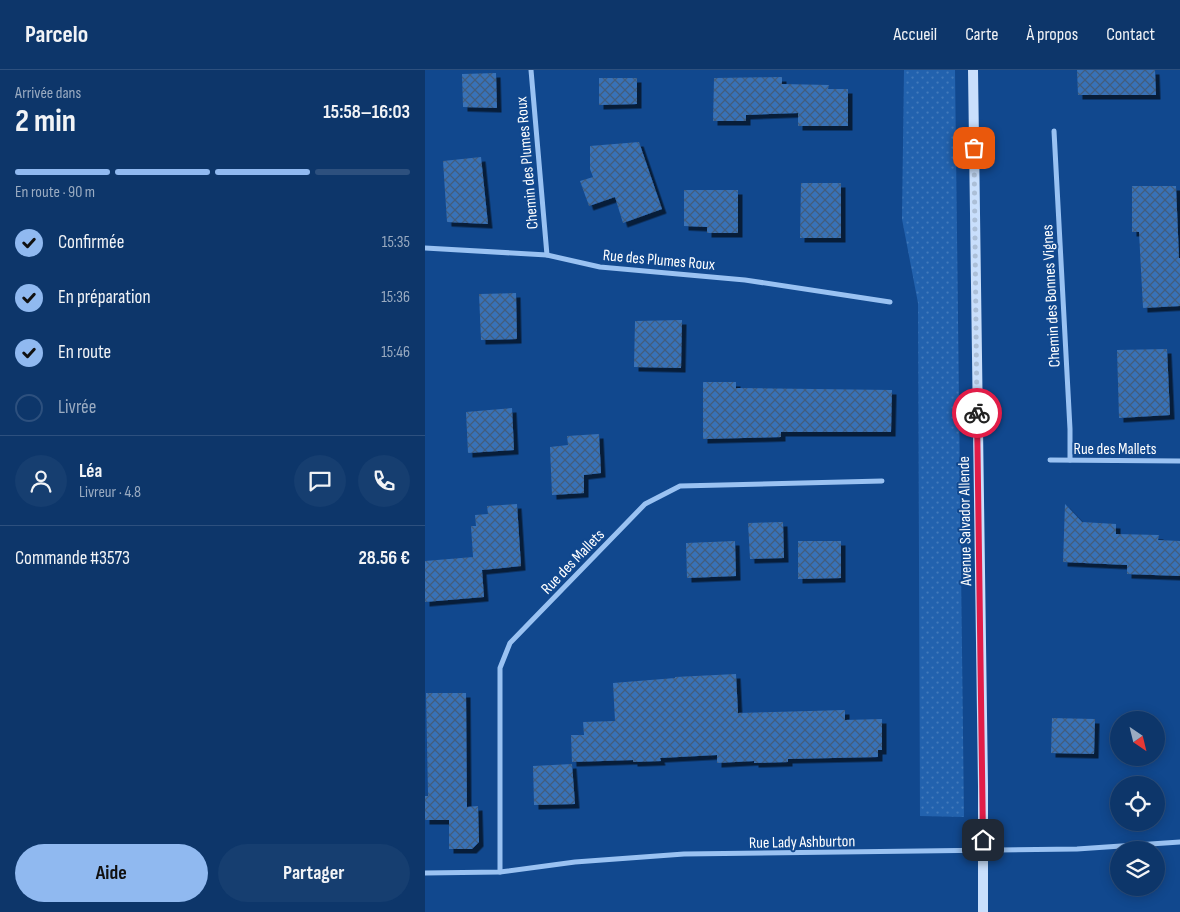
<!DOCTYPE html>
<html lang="fr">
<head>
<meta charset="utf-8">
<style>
  :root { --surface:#0d366a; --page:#163e70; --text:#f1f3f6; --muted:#9aabc1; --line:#2d507e; --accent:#90b9f0 }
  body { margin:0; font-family:"Sofia Sans Condensed",sans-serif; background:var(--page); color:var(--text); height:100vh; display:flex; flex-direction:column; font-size:19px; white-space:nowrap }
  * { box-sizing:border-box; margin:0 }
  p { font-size:16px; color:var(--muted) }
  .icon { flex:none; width:28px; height:28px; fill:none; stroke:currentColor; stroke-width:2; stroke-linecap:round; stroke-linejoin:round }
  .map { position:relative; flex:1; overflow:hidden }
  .details { display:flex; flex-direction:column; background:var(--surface); width:425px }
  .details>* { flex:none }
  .needle { width:32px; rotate:145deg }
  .buttons { position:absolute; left:685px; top:641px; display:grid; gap:10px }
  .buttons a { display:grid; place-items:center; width:55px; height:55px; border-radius:50%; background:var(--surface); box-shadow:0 2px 12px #0003,0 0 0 1px var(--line); font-size:25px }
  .pin { position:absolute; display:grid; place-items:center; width:42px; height:42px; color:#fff; margin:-21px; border-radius:10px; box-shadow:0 2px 8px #0006 }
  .courier { position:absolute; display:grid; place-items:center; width:50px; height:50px; margin:-25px; border:4px solid #e11d48; border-radius:50%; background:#fff; color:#222; box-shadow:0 1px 6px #0007 }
  .overview em { font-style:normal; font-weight:700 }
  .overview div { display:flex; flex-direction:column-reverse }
  .overview { display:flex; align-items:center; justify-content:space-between; height:85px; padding:0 15px }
  h1 { font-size:32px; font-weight:700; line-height:38px }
  .bar { display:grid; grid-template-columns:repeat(4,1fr); gap:8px 5px; align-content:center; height:60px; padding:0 15px }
  .bar i { height:6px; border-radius:4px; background:var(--line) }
  .bar .selected { background:var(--accent) }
  .bar p { grid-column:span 4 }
  .line { display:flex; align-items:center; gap:12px; padding:0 15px; border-top:1px solid var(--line) }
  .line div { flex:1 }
  .round { display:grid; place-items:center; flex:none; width:52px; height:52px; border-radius:26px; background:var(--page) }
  ol { padding:0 15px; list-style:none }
  li { display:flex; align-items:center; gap:15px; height:55px }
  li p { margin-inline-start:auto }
  li .icon { padding:5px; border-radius:50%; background:var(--accent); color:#111; stroke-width:4 }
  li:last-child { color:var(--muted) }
  li i { width:28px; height:28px; border:2px solid var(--line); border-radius:50% }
  .button { display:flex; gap:10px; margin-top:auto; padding:10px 15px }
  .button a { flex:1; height:58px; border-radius:30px; background:var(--accent); color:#111; font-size:20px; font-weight:700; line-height:58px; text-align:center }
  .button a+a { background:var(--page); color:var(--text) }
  header { display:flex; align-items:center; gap:30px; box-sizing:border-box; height:70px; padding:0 25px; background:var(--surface); border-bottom:1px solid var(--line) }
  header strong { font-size:24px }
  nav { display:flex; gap:28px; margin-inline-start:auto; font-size:18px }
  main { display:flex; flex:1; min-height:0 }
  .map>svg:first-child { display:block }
  .grass { fill:url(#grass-dots) }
  .building { fill:url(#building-cross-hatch); filter:url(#shadow) }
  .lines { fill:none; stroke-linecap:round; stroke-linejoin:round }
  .street { stroke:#9ac2f2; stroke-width:5 }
  .secondary { stroke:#c9dffc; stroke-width:10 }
  .done { stroke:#acbfd7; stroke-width:5; stroke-dasharray:0 9 }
  .route { stroke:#e11d48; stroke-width:6 }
  .labels { text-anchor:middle; stroke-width:4; stroke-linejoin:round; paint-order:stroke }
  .street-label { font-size:16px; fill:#fff; stroke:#11488e }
</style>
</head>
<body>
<header>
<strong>Parcelo</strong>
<nav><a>Accueil</a><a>Carte</a><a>À propos</a><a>Contact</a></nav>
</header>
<main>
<section class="details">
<div class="overview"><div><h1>2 min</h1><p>Arrivée dans</p></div><em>15:58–16:03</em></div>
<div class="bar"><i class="selected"></i><i class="selected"></i><i class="selected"></i><i></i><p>En route · 90 m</p></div>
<ol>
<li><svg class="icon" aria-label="check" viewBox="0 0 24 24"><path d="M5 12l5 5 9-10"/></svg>Confirmée<p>15:35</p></li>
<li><svg class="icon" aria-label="check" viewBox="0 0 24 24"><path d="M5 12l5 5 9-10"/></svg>En préparation<p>15:36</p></li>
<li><svg class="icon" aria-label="check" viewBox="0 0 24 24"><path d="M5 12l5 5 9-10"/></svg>En route<p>15:46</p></li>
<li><i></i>Livrée</li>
</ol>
<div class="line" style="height:90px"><a class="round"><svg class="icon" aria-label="person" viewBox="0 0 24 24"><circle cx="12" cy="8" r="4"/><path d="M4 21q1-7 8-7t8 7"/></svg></a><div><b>Léa</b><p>Livreur · 4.8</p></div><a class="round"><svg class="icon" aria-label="chat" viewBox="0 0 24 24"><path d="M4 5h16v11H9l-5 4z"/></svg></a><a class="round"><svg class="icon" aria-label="phone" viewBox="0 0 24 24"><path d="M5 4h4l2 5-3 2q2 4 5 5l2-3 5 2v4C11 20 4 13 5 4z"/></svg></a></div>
<div class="line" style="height:65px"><div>Commande #3573</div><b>28.56 €</b></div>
<div class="button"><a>Aide</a><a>Partager</a></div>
</section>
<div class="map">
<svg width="755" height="842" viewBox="0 0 755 842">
  <defs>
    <pattern id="grass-dots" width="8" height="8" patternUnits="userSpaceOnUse" patternTransform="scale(1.25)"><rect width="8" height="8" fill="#2262ae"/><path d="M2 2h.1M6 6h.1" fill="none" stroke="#437aba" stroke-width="1.8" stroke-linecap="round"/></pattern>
    <pattern id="building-cross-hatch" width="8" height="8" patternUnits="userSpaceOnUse" patternTransform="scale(1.25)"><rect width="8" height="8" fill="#3972b8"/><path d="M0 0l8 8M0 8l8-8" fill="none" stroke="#435d7d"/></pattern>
    <filter id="shadow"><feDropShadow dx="4.5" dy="4.5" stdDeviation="0" flood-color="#0009"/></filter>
  </defs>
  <rect width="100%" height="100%" fill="#11488e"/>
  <!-- grass -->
  <polygon class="grass" points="479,0 530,0 539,747 495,746 493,233 477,149"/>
  <!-- building -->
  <g class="building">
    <polygon points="652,0 730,0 731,25 653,25"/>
    <polygon points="71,3 72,38 38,37 37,4"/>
    <polygon points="357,7 357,14 404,15 403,19 423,19 423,56 373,56 373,43 321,45 321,51 288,51 289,8"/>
    <polygon points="174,8 212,8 212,34 174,35"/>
    <polygon points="214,72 237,139 198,153 190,127 164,136 155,111 168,107 165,99 165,76"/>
    <polygon points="56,87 63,154 22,152 18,91"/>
    <polygon points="376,113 416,113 416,168 375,168"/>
    <polygon points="707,116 751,116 754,188 755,188 755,236 718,238 714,162 707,162"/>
    <polygon points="259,120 313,120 313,163 282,163 282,157 259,156"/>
    <polygon points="91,223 92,269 56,270 54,224"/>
    <polygon points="257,250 256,298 209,297 210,251"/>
    <polygon points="742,279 745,345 694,348 692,280"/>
    <polygon points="278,312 311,312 311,318 467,320 466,362 356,362 356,367 278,369"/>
    <polygon points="87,338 89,380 43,383 41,342"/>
    <polygon points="174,364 176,403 159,405 159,423 127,425 125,377 143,375 142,366"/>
    <polygon points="92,434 96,496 57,500 59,527 0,532 0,491 48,487 46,456 51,456 50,445 63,444 62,436"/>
    <polygon points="640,434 657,452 691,454 691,464 734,465 733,470 755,471 755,506 702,504 702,495 638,492"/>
    <polygon points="358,452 359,488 325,489 323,453"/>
    <polygon points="310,471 311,506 262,508 261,473"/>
    <polygon points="373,471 416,471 416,508 373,509"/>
    <polygon points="311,604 313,643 420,640 420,650 457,649 457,680 453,680 453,687 363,689 363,692 329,693 329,691 292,693 292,685 235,688 236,691 208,692 208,690 147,692 146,665 159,665 158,652 190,651 188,613 250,608 250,607"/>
    <polygon points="1,623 41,623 42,737 53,736 54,772 47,779 24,779 24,750 0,750 0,726 3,726"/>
    <polygon points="627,648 670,649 669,684 626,683"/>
    <polygon points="147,694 150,734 109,735 108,696"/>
  </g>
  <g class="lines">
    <!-- street -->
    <g class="street">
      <polyline points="106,0 122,185"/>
      <polyline points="629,61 645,359 645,390"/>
      <polyline points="0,178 122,185 175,197 320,210 465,232"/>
      <polyline points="625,390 755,391"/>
      <polyline points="75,802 75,598 85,573 220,434 255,416 457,411"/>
      <polyline points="0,803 75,802 150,792 259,784 652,779 755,772"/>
    </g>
    <!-- secondary -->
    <polyline class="secondary" points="548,0 558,716 558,842"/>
  </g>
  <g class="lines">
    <!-- done -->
    <polyline class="done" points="549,78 552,343"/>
    <!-- route -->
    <polyline class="route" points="552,343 558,770"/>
  </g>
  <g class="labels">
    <!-- street labels -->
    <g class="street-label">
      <text transform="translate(101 93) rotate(-95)" y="6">Chemin des Plumes Roux</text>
      <text transform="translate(234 189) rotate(5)" y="6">Rue des Plumes Roux</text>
      <text transform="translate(625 226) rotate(-93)" y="6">Chemin des Bonnes Vignes</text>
      <text x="690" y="384">Rue des Mallets</text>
      <text transform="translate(539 451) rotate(-91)" y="6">Avenue Salvador Allende</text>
      <text transform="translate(147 491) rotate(-46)" y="6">Rue des Mallets</text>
      <text transform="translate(377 771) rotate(-1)" y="6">Rue Lady Ashburton</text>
    </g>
  </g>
</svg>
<div class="buttons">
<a><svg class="needle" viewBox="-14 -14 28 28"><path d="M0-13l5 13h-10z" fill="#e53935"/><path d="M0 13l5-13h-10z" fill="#9aabc1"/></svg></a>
<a><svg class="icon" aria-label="locate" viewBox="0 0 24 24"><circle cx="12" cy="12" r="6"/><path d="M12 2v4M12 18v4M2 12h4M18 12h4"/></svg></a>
<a><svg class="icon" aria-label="layers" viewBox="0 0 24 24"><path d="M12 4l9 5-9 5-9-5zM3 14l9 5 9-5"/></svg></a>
</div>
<div class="pin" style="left:549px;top:78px;background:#ea580c"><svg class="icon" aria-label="bag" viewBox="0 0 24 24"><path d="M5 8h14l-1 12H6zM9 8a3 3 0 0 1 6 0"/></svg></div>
<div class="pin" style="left:558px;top:770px;background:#1f2937"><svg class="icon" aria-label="home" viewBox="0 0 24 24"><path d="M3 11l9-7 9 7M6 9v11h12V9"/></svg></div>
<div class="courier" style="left:552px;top:343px"><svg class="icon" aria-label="bike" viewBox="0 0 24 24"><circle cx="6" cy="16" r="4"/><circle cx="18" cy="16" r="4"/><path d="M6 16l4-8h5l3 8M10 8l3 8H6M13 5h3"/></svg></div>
</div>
</main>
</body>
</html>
